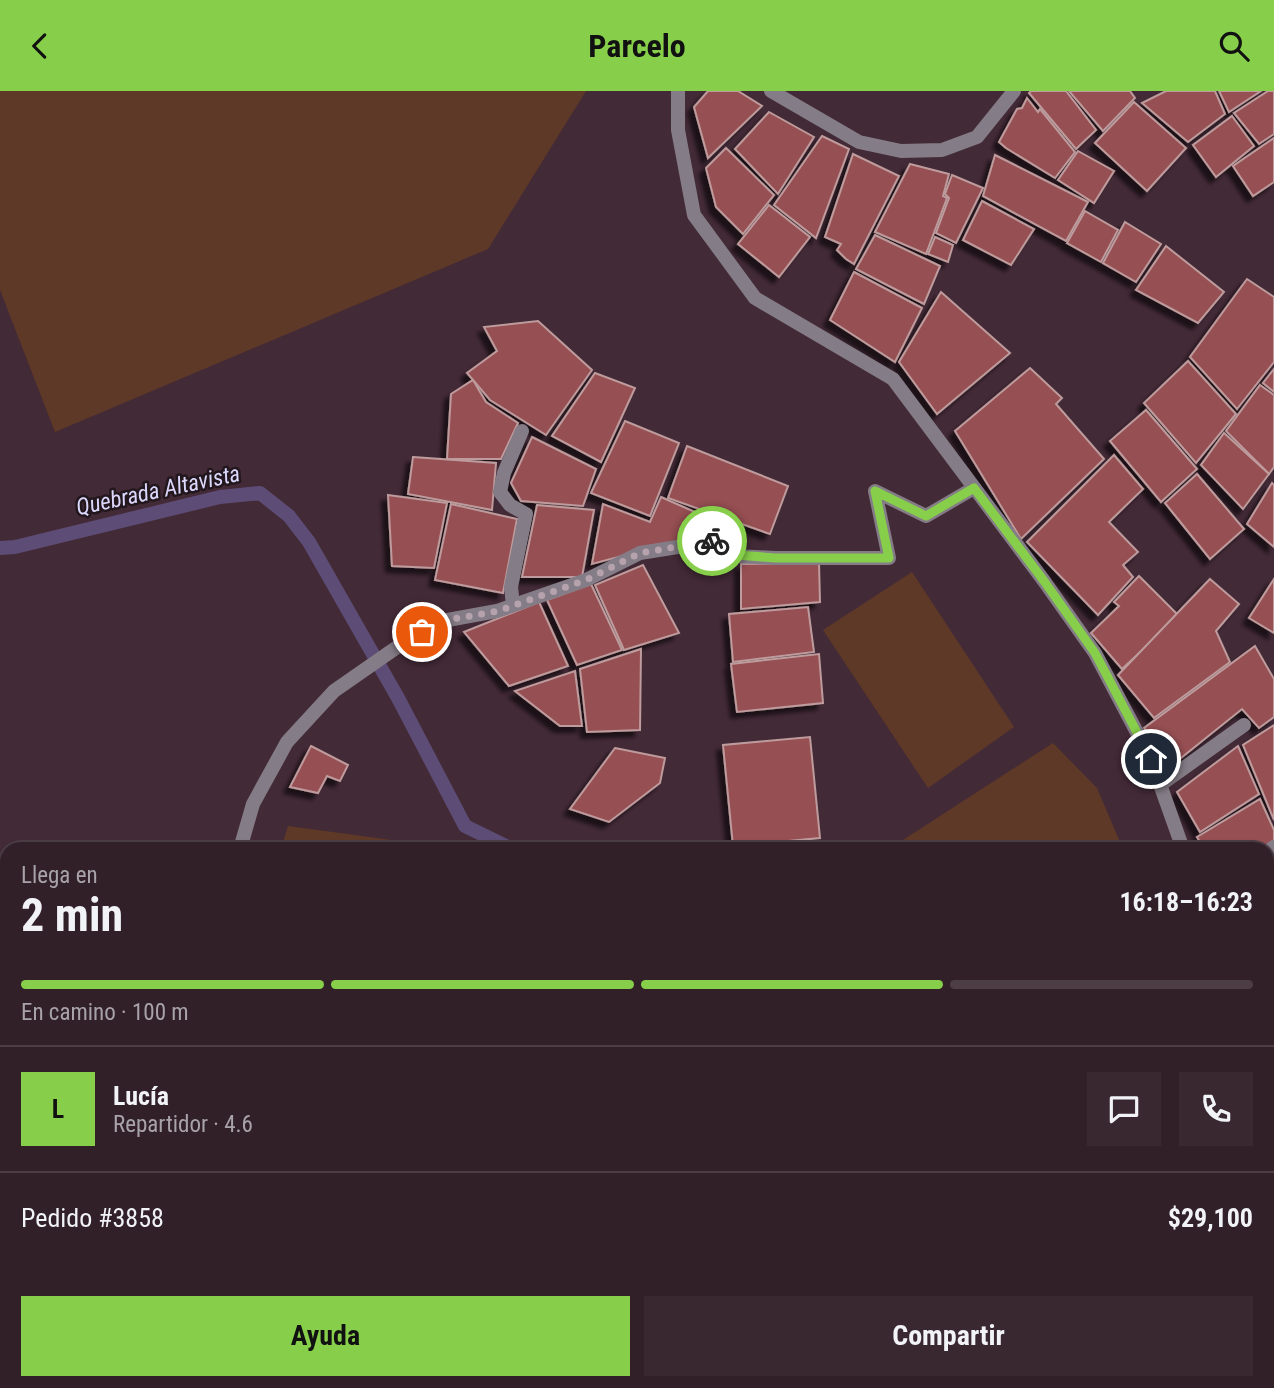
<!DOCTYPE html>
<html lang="es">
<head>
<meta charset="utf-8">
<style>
  :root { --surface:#322029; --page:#3a2831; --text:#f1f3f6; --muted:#a8a3a8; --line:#4d3e46; --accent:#87cf4a }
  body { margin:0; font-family:"Roboto Condensed",sans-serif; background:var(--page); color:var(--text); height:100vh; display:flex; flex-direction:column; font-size:26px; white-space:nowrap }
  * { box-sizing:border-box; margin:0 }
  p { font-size:23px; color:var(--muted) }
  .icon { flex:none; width:38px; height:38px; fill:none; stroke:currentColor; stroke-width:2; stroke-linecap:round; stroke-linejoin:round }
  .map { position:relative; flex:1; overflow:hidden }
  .details { position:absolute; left:0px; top:751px; width:1274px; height:548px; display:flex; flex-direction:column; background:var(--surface); border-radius:21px 21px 0 0; box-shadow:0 2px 5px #0004,0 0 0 2px var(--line) }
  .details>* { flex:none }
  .pin { position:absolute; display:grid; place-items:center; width:60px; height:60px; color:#fff; margin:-30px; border:4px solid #fff; border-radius:50%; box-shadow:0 2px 7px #0007 }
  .courier { position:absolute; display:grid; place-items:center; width:70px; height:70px; margin:-35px; border:5px solid #87cf4a; border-radius:50%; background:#fff; color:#222; box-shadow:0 2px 9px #0007 }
  .head em { font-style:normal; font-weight:700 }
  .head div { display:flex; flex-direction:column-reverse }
  .head { display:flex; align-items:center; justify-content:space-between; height:119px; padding:0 21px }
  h1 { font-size:46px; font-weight:700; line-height:52px }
  .bar { display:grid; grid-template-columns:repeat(4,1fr); gap:10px 7px; align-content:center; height:84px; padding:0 21px }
  .bar i { height:9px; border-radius:5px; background:var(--line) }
  .bar .current { background:var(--accent) }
  .bar p { grid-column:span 4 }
  .line { display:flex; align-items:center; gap:18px; padding:0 21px; border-top:2px solid var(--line) }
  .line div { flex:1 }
  .round { display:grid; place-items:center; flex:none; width:74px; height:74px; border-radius:0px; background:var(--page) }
  .primary-button { display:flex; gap:14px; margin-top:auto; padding:14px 21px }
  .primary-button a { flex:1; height:80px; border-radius:0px; background:var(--accent); color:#111; font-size:28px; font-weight:700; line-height:80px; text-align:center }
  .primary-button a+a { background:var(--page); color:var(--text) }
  header { display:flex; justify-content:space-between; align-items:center; height:91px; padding:0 21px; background:var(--accent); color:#111; font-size:32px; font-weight:700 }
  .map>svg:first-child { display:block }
  .green { fill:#5e3927 }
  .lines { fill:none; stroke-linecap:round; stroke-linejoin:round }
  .stream { stroke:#5d4c75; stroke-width:14 }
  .building { fill:#964f53; stroke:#be9b9c; stroke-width:2; filter:url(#shadow) }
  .service { stroke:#847c86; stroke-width:14 }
  .minor { stroke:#847c86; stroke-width:14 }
  .tertiary { stroke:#847c86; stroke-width:14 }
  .done { stroke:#b6a2ac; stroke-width:7; stroke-dasharray:0 12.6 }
  .route { stroke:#87cf4a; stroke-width:9 }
  .labels { text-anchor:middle; stroke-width:5; stroke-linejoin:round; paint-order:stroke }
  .water-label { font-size:23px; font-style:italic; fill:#dcd8fd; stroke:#22171c }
</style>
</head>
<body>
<header><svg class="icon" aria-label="back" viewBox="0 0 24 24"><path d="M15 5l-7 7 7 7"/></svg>Parcelo<svg class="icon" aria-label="search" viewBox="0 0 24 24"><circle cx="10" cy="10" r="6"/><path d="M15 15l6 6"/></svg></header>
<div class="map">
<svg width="1274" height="1297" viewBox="0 0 1274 1297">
  <defs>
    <filter id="shadow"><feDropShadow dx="-6" dy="6" stdDeviation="2" flood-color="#0009"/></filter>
  </defs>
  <rect width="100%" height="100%" fill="#432a37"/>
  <!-- green -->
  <g class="green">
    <polygon points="0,0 586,0 488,158 55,341 0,199"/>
    <polygon points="912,481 1014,636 928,697 823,539"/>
    <polygon points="1053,652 1097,697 1123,758 889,758"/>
    <polygon points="288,735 458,758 281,758"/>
    <polygon points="472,1292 1002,1292 999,1297 481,1297"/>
  </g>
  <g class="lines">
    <!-- stream -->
    <polyline class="stream" points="0,457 15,456 220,406 260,402 289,425 309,451 398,607 465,735 512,758"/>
  </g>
  <!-- building -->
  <g class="building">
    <polygon points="708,0 738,0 762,15 708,67 694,16"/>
    <polygon points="1031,0 1066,0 1096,39 1076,58 1029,2"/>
    <polygon points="1069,0 1130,0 1135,7 1103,40"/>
    <polygon points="1166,0 1215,0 1225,23 1188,51 1142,12"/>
    <polygon points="1219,0 1261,0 1229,21"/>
    <polygon points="1268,0 1274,0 1274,43 1259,53 1234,22"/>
    <polygon points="1027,7 1038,21 1040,18 1075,61 1055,87 1006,57 999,51 1017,18 1022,17"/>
    <polygon points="1134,11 1186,57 1147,100 1095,52"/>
    <polygon points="769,21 814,46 778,103 735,58"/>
    <polygon points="1232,25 1254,55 1216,86 1193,54"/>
    <polygon points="822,45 849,58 816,147 774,114"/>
    <polygon points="1274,47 1274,91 1253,105 1233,75"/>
    <polygon points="726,57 774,104 743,143 716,116 706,77"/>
    <polygon points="1078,60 1114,80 1094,112 1058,89"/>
    <polygon points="853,63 899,85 854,173 846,168 837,159 841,153 825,146"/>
    <polygon points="995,64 1088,111 1066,150 983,105"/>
    <polygon points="910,73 949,83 943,105 947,107 926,163 875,141"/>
    <polygon points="952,84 983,97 956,152 936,142 949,107 945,103"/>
    <polygon points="982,110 1034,138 1011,174 963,149"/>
    <polygon points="769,114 810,146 779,186 738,153"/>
    <polygon points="1085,120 1118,139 1101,171 1067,152"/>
    <polygon points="1125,131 1161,153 1136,191 1103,172"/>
    <polygon points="875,144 940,175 924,213 856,178"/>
    <polygon points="935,146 953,154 948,171 928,163"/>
    <polygon points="1166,155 1224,201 1198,232 1136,199"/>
    <polygon points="854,181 922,217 895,271 830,229"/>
    <polygon points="1247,188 1274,206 1274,271 1237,318 1190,266"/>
    <polygon points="941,201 1010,262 937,323 899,271"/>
    <polygon points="538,230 592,279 546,344 490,309 467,282 497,260 484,236"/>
    <polygon points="1188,270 1236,323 1196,372 1144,312"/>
    <polygon points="1030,277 1062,307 1056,313 1104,368 1021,448 955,340"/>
    <polygon points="1274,278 1274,301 1263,292"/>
    <polygon points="595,282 635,297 601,371 552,345"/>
    <polygon points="473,289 486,311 518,332 501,368 447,368 451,303"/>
    <polygon points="1260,294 1274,304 1274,376 1269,383 1226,340"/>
    <polygon points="1146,319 1197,378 1161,411 1110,350"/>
    <polygon points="625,330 679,352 650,425 591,402"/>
    <polygon points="1224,342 1269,383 1243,418 1201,374"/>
    <polygon points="532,346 596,378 583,415 521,410 511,392"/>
    <polygon points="687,355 788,395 770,443 668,407"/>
    <polygon points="1114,364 1143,398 1109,431 1138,461 1123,474 1133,486 1098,524 1027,451"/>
    <polygon points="413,366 496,372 492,419 408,403"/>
    <polygon points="1197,383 1244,438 1210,468 1165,412"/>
    <polygon points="1272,392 1274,394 1274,456 1247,433"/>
    <polygon points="388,404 447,412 434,477 392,475"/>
    <polygon points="661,406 713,429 709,442 592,473 603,413 650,431"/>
    <polygon points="451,413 517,428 503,502 435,489"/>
    <polygon points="537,414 594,419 582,486 522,486"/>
    <polygon points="819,472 820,511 741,518 741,473"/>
    <polygon points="643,474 679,542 624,559 595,494"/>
    <polygon points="1139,485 1179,525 1122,578 1091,542 1119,515 1114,511"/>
    <polygon points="1210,488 1239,513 1216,540 1230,571 1154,627 1118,584"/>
    <polygon points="1274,488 1274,542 1249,527"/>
    <polygon points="591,493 622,559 577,574 547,509"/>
    <polygon points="539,511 568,575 509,595 464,541"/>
    <polygon points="808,516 814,561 733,571 729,523"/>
    <polygon points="1255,555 1274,588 1274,626 1259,637 1242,618 1171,675 1144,637"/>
    <polygon points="641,558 640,639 587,641 580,578"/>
    <polygon points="819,563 823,612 737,621 731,573"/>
    <polygon points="575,580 582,635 560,635 515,600"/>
    <polygon points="1274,634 1274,729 1243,654"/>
    <polygon points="810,646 820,747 733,755 723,654"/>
    <polygon points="311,655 348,674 340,690 327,685 318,702 290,696"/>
    <polygon points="1238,655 1259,703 1200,741 1177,701"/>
    <polygon points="615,657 665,667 660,692 609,731 570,718"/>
    <polygon points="1260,708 1274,739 1274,749 1261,758 1204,758 1197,746"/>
    <polygon points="1274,771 1274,819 1267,824 1267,776"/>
    <polygon points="1274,824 1274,878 1267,882 1267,829"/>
    <polygon points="1274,880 1274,940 1267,927 1267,885"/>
  </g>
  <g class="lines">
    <!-- service -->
    <polyline class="service" points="715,450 737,465 775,467 889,467 875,400 926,425 974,397"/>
    <!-- minor -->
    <g class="minor">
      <polyline points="678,0 678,39 694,124 755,207 893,288 1044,490 1095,562 1151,668 1183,758"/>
      <polyline points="771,0 859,51 901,60 942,59 977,46 1014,0"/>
      <polyline points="513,514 511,496 526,423 510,414 500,401 504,382 522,340"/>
      <polyline points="1160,694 1244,634"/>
      <polyline points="240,758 253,713 287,651 334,600 403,552 442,530 497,520 586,489 640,462 715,450"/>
      <polyline points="1267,761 1274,756"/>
      <polyline points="1267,985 1274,981"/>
      <polyline points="1056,1297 1060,1292"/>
    </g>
    <!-- tertiary -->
    <g class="tertiary">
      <polyline points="0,1066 7,1070"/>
      <polyline points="382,1292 391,1297"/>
    </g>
  </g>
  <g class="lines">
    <!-- done -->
    <polyline class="done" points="422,541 442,530 498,520 586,489 640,462 712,450"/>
    <!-- route -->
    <polyline class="route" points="712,450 715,450 737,464 775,467 889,467 875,400 926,425 974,397 1044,490 1095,562 1151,668"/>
  </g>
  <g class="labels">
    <!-- water labels -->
    <g class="water-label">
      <text transform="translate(158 399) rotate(-12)" y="8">Quebrada Altavista</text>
    </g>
  </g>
</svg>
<div class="pin" style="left:422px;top:541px;background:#ea580c"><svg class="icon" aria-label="bag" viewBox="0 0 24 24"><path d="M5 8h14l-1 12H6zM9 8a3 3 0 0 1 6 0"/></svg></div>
<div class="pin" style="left:1151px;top:668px;background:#1f2937"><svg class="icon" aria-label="home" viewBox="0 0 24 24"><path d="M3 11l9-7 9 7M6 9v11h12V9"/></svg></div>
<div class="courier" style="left:712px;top:450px"><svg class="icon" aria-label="bike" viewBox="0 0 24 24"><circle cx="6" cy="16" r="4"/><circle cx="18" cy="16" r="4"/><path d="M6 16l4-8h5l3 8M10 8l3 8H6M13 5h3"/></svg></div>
<section class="details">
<div class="head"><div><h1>2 min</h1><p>Llega en</p></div><em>16:18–16:23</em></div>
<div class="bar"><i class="current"></i><i class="current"></i><i class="current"></i><i></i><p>En camino · 100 m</p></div>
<div class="line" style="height:126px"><b class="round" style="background:var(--accent);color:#111">L</b><div><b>Lucía</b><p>Repartidor · 4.6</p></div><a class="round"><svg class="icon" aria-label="chat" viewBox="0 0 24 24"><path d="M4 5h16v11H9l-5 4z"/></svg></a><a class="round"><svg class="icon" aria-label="phone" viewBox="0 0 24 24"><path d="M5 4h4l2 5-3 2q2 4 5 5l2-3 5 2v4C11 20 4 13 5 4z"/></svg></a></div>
<div class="line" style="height:91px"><div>Pedido #3858</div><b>$29,100</b></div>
<div class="primary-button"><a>Ayuda</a><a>Compartir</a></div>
</section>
</div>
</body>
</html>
